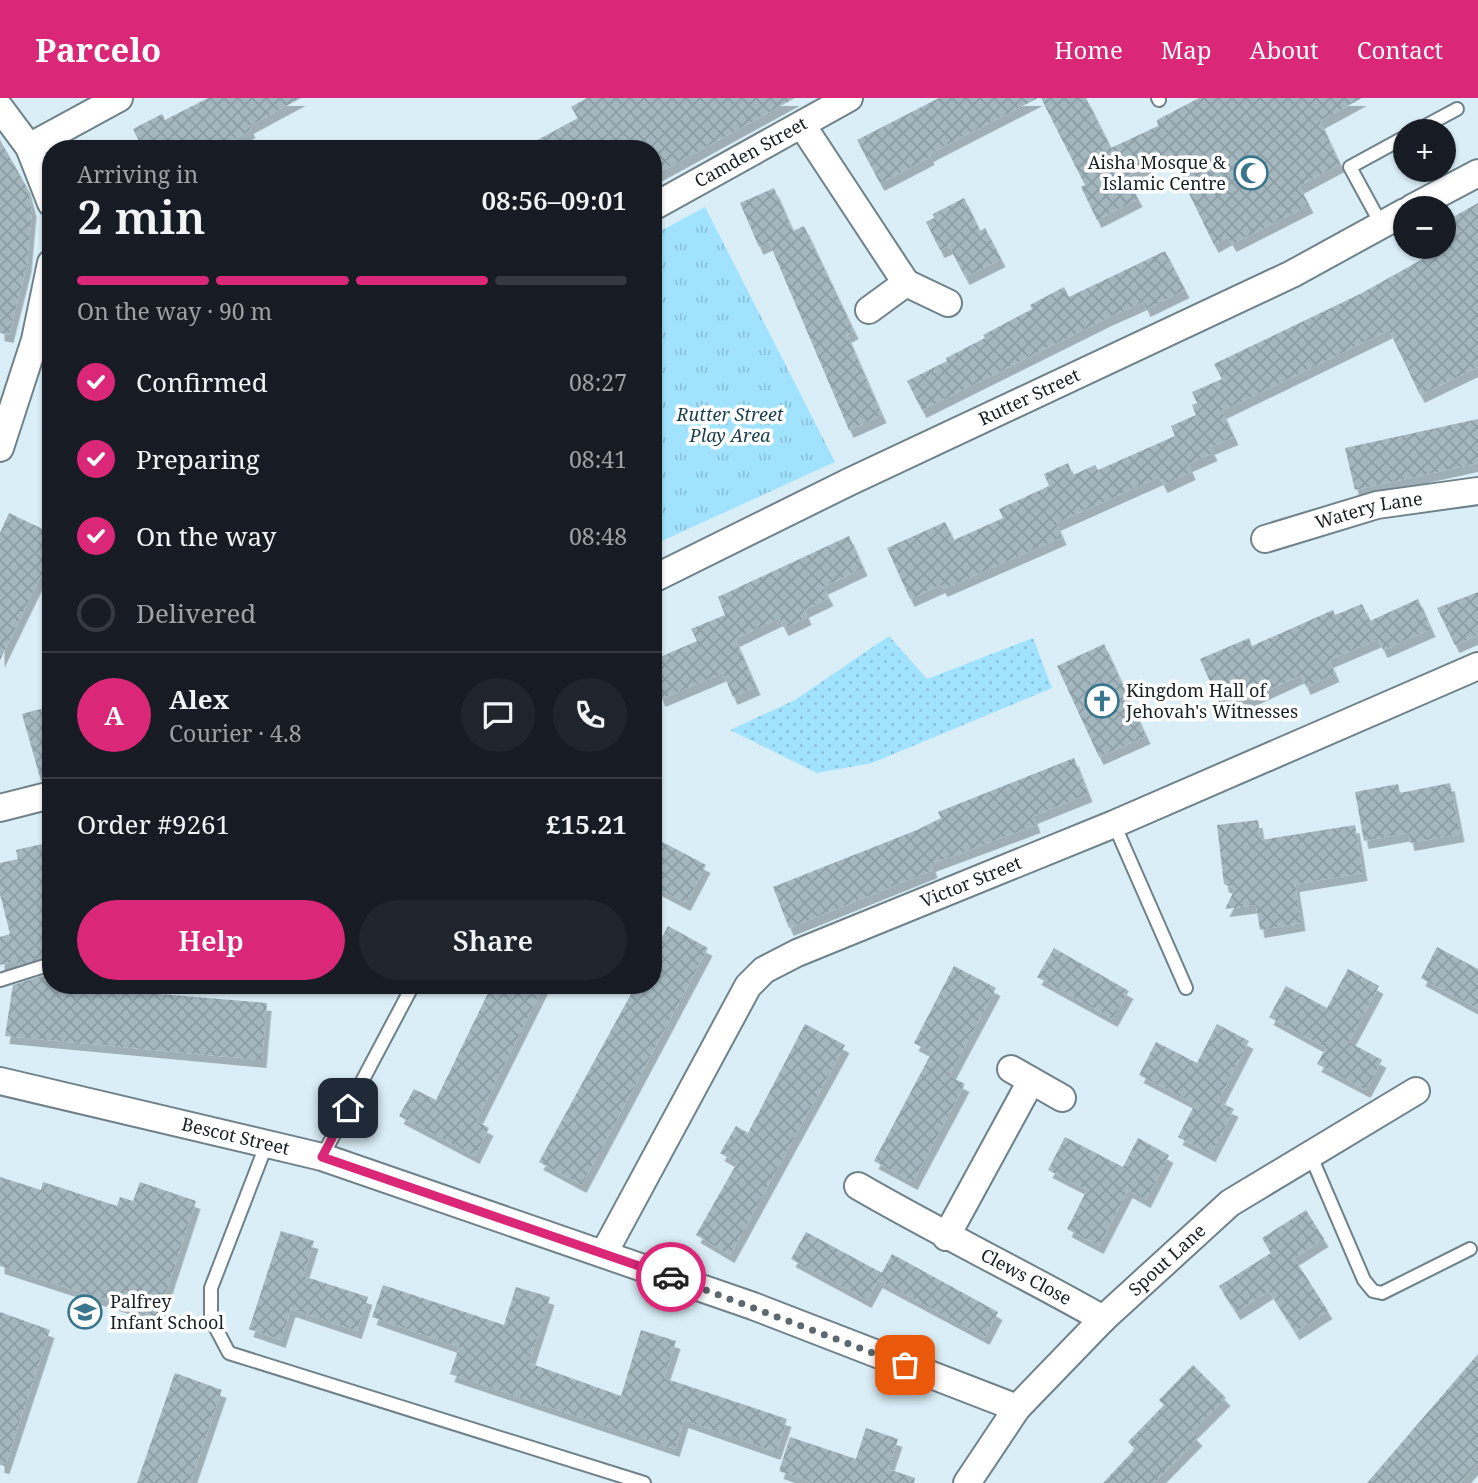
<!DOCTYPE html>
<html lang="en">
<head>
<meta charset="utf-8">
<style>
  :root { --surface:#171b24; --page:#20242c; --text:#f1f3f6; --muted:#9ea1a6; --line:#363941; --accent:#db2777 }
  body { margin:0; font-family:"Noto Serif",serif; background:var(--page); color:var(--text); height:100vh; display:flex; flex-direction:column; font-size:26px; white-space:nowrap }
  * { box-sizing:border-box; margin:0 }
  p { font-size:23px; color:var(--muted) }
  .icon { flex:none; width:38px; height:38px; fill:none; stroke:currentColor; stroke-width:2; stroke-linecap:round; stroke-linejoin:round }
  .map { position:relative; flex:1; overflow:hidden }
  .drawer { position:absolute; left:42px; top:42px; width:620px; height:854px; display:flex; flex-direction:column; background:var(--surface); border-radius:28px; box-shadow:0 2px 5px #0004 }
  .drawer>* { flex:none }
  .buttons { position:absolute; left:1393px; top:21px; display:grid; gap:14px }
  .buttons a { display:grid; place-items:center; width:63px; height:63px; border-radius:50%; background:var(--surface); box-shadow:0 2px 5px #0004; font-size:35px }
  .pin { position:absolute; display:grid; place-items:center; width:60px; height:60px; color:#fff; margin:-30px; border-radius:14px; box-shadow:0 4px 10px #0006 }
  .courier { position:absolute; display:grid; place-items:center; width:70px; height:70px; margin:-35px; border:5px solid #db2777; border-radius:50%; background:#fff; color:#222; box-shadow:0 2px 9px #0007 }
  .summary em { font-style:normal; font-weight:600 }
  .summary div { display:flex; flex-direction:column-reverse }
  .summary { display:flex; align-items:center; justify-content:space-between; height:119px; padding:0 35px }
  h1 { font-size:46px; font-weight:600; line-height:52px }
  .bar { display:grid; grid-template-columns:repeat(4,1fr); gap:10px 7px; align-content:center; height:84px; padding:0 35px }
  .bar i { height:9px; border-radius:5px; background:var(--line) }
  .bar .active { background:var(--accent) }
  .bar p { grid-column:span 4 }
  .line { display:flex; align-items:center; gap:18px; padding:0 35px; border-top:2px solid var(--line) }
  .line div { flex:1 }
  .round { display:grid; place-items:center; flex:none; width:74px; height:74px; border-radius:37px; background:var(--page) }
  ol { padding:0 35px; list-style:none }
  li { display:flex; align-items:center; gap:21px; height:77px }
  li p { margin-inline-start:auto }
  li .icon { padding:7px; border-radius:50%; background:var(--accent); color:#fff; stroke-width:4 }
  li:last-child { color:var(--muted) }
  li i { width:38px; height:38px; border:4px solid var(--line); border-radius:50% }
  .cta { display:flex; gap:14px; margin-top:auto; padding:14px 35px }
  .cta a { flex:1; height:80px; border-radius:42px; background:var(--accent); color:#fff; font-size:28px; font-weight:600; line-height:80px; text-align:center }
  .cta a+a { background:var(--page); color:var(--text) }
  header { display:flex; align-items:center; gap:42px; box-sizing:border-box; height:98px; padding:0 35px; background:var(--accent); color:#fff }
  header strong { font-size:33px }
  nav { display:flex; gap:38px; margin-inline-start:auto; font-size:24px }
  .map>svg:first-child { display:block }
  .grass { fill:url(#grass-dots) }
  .park { fill:url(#park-tufts) }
  .building { fill:url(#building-cross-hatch); filter:url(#shadow) }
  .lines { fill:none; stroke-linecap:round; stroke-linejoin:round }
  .service-casing { stroke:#6f8189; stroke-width:16 }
  .minor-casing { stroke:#6f8189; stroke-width:30 }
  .service { stroke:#fff; stroke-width:12 }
  .minor { stroke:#fff; stroke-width:26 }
  .done { stroke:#5c686d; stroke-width:7; stroke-dasharray:0 12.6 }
  .route { stroke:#db2777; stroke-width:9 }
  .labels { text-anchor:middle; stroke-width:7; stroke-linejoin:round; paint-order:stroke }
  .street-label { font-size:18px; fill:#182023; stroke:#fff }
  .poi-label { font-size:18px; fill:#182023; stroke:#fff; text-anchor:start }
  .park-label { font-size:18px; font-style:italic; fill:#193f4d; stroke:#fff }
</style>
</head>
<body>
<header>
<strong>Parcelo</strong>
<nav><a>Home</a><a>Map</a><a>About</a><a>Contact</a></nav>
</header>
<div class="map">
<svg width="1478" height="1385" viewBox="0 0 1478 1385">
  <defs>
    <pattern id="grass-dots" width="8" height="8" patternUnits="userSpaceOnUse" patternTransform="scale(1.75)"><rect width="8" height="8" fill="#a1e3ff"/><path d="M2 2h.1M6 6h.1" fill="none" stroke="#8ac2da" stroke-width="1.8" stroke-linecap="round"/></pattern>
    <pattern id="park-tufts" width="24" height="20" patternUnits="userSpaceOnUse" patternTransform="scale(1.75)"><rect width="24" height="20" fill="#a1e3ff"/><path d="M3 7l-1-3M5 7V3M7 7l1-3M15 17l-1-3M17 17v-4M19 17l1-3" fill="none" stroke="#8ac2da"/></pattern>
    <pattern id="building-cross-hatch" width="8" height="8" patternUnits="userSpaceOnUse" patternTransform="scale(1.75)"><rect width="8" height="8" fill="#a4b7bf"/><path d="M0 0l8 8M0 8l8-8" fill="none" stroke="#8c9da4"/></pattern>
    <filter id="shadow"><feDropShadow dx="4.5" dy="8" stdDeviation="0" flood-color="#0004"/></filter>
  </defs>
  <rect width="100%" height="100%" fill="#daeef7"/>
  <!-- grass -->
  <polygon class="grass" points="889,538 927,581 1033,540 1052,590 872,665 817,675 730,632 795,602"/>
  <!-- park -->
  <polygon class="park" points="705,109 835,364 653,447 653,137"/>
  <!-- building -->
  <g class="building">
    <polygon points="208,0 301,0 249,28 251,32 216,51 143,51 133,31 162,16 165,22"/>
    <polygon points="587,0 795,0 653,78 653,51 521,51 578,20 571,9"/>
    <polygon points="939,0 1038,0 929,56 930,59 880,85 857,42"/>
    <polygon points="1041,0 1086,0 1111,50 1158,28 1157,22 1199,0 1362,0 1320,23 1340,66 1299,88 1309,107 1232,146 1228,139 1214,147 1170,56 1126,78 1138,101 1097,122 1081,89 1085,87"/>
    <polygon points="0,42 26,88 32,111 27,166 9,237 0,235"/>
    <polygon points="774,90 793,133 804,128 854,233 847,237 882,317 849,332 769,144 759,149 740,105"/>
    <polygon points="964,100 980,133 985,130 1001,161 965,179 949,148 940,152 926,124 934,120 933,116"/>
    <polygon points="1478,105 1478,269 1420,297 1389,232 1222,313 1234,339 1210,349 1213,355 1188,366 1191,374 1163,387 1159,379 1056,425 1062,439 943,491 941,487 910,501 887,450 945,424 954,442 1003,420 999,411 1049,388 1044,376 1068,365 1073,377 1095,367 1098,372 1175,338 1171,328 1196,317 1192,307 1197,305 1192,294 1222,281 1214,266 1360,196 1444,149 1444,124"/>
    <polygon points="1165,153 1185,192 1146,211 1143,204 1107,220 922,312 907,283 947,263 946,260 985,240 983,237 1032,211 1030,207 1064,189 1069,199"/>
    <polygon points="1478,321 1478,365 1355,392 1345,350"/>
    <polygon points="9,415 51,435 51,457 0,562 0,435"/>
    <polygon points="849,438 863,470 823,489 829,500 804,512 807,519 784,530 779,520 735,541 756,589 733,599 723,575 661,601 653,581 653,562 697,543 691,531 725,517 718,499"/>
    <polygon points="1478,494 1478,537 1455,547 1437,510"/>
    <polygon points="1418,501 1431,531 1383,552 1378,541 1329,562 1335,576 1306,589 1301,577 1223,613 1200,561 1249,540 1252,548 1333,512 1335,517 1362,506 1370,523"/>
    <polygon points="1104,546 1146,638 1099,659 1057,568"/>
    <polygon points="51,608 51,682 41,683 22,616"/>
    <polygon points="1074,660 1088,696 1033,718 1036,727 931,766 933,772 789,830 773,789 917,732 941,720 938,714"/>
    <polygon points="1450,685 1460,736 1410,745 1408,735 1364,743 1355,694 1398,686 1400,695"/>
    <polygon points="1258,722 1261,742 1355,727 1363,775 1295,786 1301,825 1260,832 1256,807 1225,811 1235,791 1224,786 1217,727"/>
    <polygon points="653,739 706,767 686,805 653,788"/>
    <polygon points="51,744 51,857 17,868 17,863 0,867 0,839 10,836 0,796 0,765 18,761 16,752"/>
    <polygon points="668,828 708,850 582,1087 539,1064 636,887 653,887 653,856"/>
    <polygon points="1437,849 1478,871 1478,911 1421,880"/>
    <polygon points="1054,850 1129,893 1113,921 1037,879"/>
    <polygon points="954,868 996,890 949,978 965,986 913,1084 874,1063 932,954 914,945"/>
    <polygon points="1348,871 1379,888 1349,944 1382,962 1366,992 1317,966 1326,950 1269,919 1286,888 1327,910"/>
    <polygon points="51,875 51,887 267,905 262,962 5,938 13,887"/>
    <polygon points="492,887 544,887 476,1023 489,1030 475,1058 399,1018 414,991 436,1002"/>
    <polygon points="805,926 845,947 730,1157 696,1137 737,1065 720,1055 736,1028 748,1035"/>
    <polygon points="1217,926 1249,943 1218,1003 1234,1011 1211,1056 1178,1039 1195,1006 1139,977 1156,944 1197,965"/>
    <polygon points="1065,1039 1123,1069 1138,1040 1169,1057 1146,1102 1128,1092 1099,1148 1067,1131 1087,1092 1048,1072"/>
    <polygon points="0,1079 41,1092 43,1084 117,1108 120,1099 133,1103 140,1084 196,1103 158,1219 0,1168"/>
    <polygon points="1306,1112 1324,1141 1294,1160 1328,1213 1295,1234 1269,1193 1236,1214 1219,1188 1271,1155 1262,1140"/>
    <polygon points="281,1133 314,1143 303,1178 368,1199 357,1233 291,1211 281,1242 249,1231"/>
    <polygon points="806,1134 882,1175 867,1202 791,1161"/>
    <polygon points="892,1156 998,1214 985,1239 878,1182"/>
    <polygon points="383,1187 504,1227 516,1189 550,1199 529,1265 621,1298 641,1232 676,1243 664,1280 787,1321 776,1354 684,1322 675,1351 450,1276 459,1249 372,1219"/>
    <polygon points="0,1214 50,1232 5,1368 0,1367"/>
    <polygon points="1478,1256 1478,1364 1460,1385 1367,1385"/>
    <polygon points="1193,1267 1226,1300 1192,1334 1198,1340 1154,1385 1103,1385 1135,1351 1128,1344 1164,1307 1159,1302"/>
    <polygon points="175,1275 222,1292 190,1385 137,1385"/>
    <polygon points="866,1330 898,1341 888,1371 915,1380 914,1385 814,1385 779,1373 790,1339 856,1361"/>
  </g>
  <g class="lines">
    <defs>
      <g id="service">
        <polyline points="1158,0 1159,2"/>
        <polyline points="1416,33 1457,11"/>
        <polyline points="1381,126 1350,69 1405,39"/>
        <polyline points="1114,726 1186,890"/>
        <polyline points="0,882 51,866"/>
        <polyline points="267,1045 211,1190 211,1221 229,1255 644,1385"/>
        <polyline points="1310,1056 1364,1182 1373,1193 1382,1195 1470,1151"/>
        <polyline points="322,1059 413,887"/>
      </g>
      <g id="minor">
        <polyline points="0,10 29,49 51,105"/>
        <polyline points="802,27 906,185"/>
        <polyline points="29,49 119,0"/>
        <path id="s1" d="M653,109l196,-109"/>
        <polyline points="1412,110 1478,75"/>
        <polyline points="869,212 906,185 948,205"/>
        <polyline points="0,350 35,242 51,165"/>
        <path id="s2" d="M1265,441l112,-34 101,-14"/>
        <path id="s3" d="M653,481l196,-97 443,-208 113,-62"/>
        <polyline points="0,710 51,697"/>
        <polyline points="1011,971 1062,1000"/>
        <path id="s4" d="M0,983l322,76 431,149 264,102"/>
        <path id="s5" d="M858,1088c81,47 164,87 245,133"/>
        <polyline points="946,1139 1031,983"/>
        <path id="s6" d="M604,1155l144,-267 16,-16 33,-17 317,-129 364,-158"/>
        <path id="s7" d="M967,1385l50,-75 86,-89 127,-116 186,-112"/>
      </g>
    </defs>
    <!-- service casing -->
    <use href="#service" class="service-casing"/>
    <!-- minor casing -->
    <use href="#minor" class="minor-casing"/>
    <!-- service -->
    <use href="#service" class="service"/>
    <!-- minor -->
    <use href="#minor" class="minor"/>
  </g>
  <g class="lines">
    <!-- done -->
    <polyline class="done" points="671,1179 905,1267"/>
    <!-- route -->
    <polyline class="route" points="348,1010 322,1059 671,1179"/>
  </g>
  <!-- icons -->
  <defs>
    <symbol id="mosque-ring" viewBox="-11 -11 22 22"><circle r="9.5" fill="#fff" stroke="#39758d" stroke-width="1.5"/><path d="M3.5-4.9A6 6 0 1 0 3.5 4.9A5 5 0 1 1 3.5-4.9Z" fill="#39758d"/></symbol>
    <symbol id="church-ring" viewBox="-11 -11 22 22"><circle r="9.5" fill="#fff" stroke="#39758d" stroke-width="1.5"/><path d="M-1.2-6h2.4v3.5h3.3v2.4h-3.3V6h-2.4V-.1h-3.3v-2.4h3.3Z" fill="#39758d"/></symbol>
    <symbol id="school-ring" viewBox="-11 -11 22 22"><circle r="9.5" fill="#fff" stroke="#39758d" stroke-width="1.5"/><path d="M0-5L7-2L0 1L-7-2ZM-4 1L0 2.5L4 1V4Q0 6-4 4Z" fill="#39758d"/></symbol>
  </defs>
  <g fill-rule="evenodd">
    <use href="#mosque-ring" x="1232" y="56" width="38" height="38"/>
    <use href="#church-ring" x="1083" y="584" width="38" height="38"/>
    <use href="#school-ring" x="66" y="1195" width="38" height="38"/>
  </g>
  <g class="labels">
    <!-- street labels -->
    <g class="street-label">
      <text dy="6" stroke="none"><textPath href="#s1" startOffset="112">Camden Street</textPath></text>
      <text dy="6" stroke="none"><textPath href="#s3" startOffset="418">Rutter Street</textPath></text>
      <text dy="6" stroke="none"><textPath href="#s2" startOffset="108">Watery Lane</textPath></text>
      <text dy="6" stroke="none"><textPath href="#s6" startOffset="551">Victor Street</textPath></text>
      <text dy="6" stroke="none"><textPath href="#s4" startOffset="242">Bescot Street</textPath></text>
      <text dy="6" stroke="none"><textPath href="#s7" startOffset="301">Spout Lane</textPath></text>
      <text dy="6" stroke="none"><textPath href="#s5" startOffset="191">Clews Close</textPath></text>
    </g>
    <!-- poi labels -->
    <g class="poi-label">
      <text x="1226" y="71" text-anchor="end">Aisha Mosque &amp;<tspan x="1226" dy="21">Islamic Centre</tspan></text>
      <text x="1126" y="599">Kingdom Hall of<tspan x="1126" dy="21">Jehovah's Witnesses</tspan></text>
      <text x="110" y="1210">Palfrey<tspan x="110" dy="21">Infant School</tspan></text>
    </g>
    <!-- park labels -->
    <g class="park-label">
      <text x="730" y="323">Rutter Street<tspan x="730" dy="21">Play Area</tspan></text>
    </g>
  </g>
</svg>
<div class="buttons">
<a>+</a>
<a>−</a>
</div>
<div class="pin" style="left:905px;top:1267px;background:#ea580c"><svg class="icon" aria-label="bag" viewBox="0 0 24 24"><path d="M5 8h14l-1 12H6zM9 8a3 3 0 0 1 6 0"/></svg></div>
<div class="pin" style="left:348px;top:1010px;background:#1f2937"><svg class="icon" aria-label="home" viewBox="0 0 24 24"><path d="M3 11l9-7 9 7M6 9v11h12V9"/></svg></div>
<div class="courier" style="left:671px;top:1179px"><svg class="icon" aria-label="car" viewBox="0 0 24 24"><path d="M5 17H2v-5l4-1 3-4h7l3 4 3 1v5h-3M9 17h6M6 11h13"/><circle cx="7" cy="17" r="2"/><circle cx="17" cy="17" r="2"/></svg></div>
<section class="drawer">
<div class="summary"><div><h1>2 min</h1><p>Arriving in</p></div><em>08:56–09:01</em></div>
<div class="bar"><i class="active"></i><i class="active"></i><i class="active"></i><i></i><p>On the way · 90 m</p></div>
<ol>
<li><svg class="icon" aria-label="check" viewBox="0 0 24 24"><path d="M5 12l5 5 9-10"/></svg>Confirmed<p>08:27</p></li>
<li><svg class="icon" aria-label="check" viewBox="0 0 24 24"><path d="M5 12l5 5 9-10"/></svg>Preparing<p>08:41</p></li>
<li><svg class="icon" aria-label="check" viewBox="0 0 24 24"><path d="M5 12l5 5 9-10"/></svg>On the way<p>08:48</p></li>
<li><i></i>Delivered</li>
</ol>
<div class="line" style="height:126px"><b class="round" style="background:var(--accent);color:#fff">A</b><div><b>Alex</b><p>Courier · 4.8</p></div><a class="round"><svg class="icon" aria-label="chat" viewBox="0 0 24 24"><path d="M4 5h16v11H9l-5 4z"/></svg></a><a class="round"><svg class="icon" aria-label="phone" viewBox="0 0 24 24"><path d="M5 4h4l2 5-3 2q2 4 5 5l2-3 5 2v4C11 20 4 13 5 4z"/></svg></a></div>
<div class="line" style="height:91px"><div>Order #9261</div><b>£15.21</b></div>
<div class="cta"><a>Help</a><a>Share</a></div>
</section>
</div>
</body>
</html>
